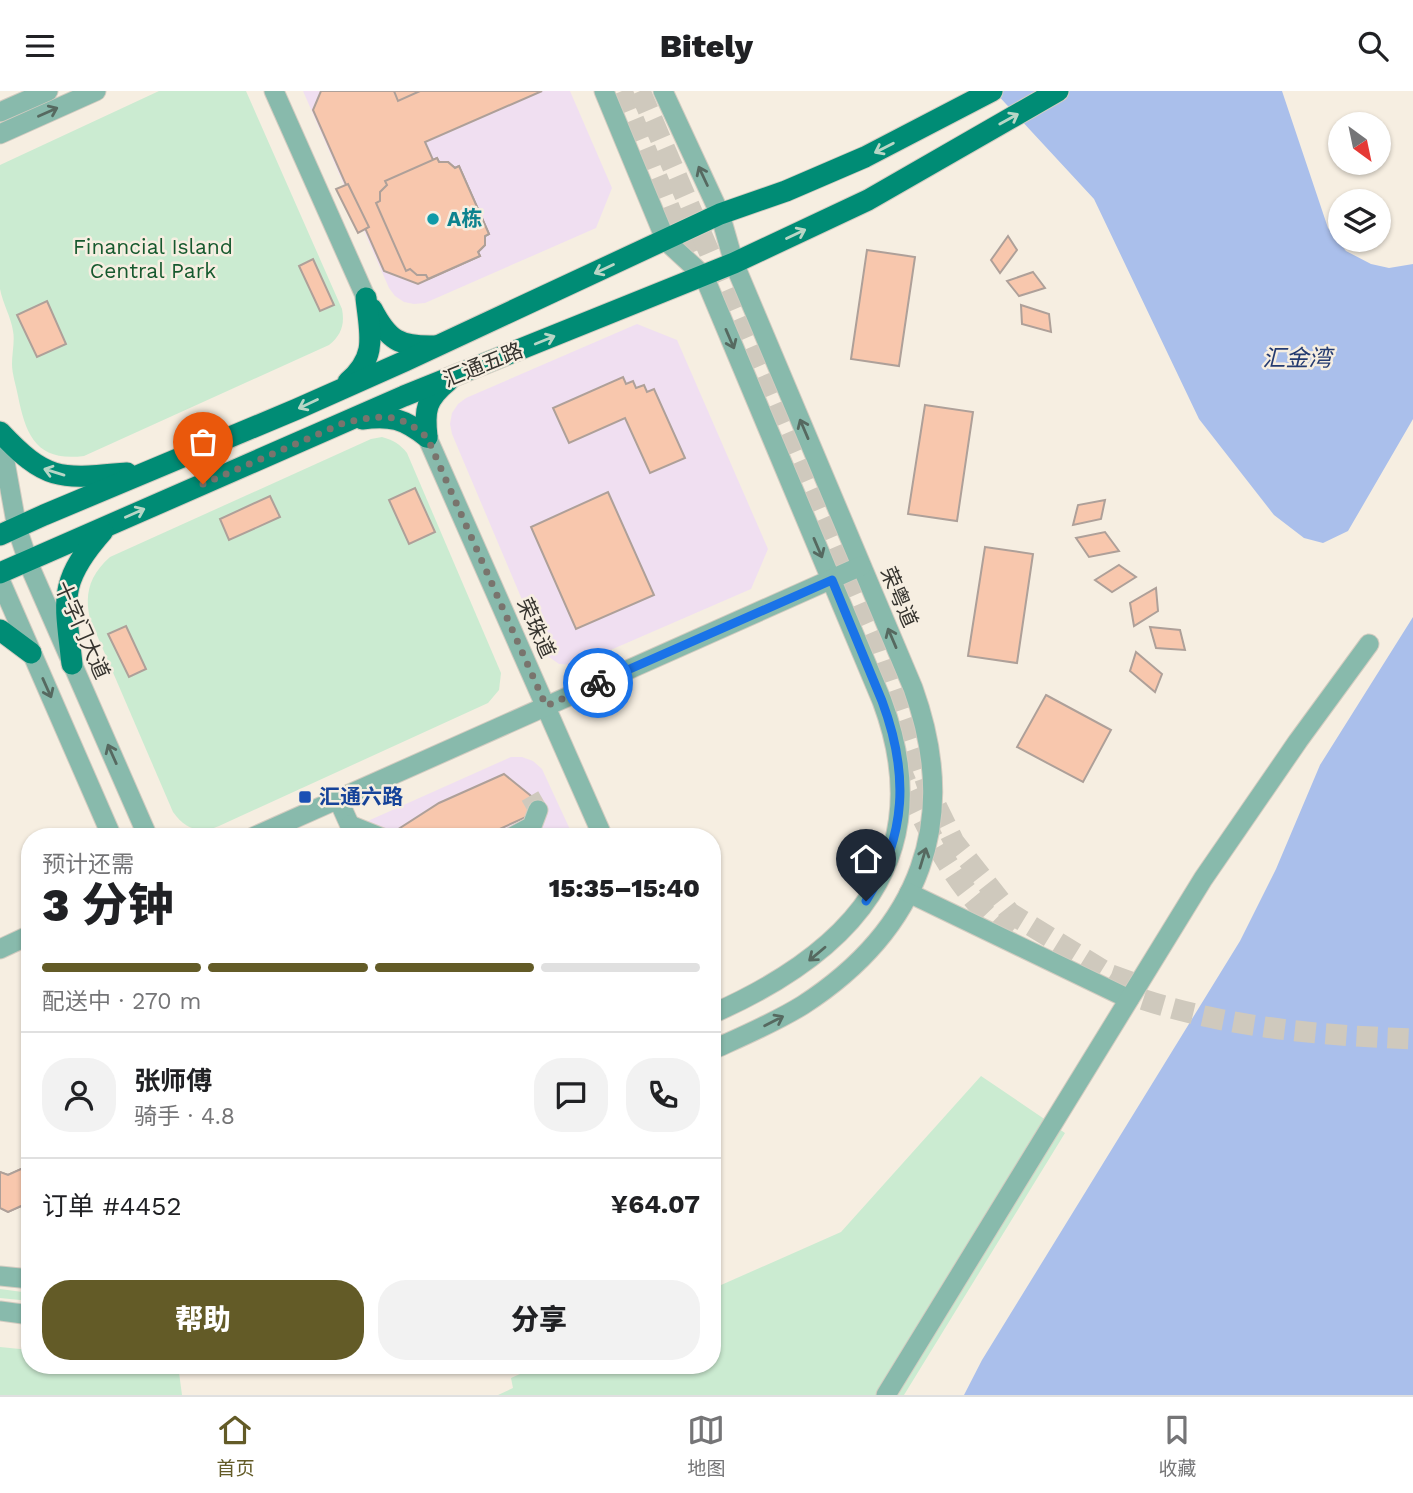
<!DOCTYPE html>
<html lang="zh">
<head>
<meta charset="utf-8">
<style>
  :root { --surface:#fff; --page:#f2f2f2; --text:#202124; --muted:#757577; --line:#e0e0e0; --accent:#635b27 }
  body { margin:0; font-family:"Work Sans","Noto Sans SC",sans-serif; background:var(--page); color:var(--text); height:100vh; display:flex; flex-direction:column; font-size:26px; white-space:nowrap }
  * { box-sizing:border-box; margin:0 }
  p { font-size:23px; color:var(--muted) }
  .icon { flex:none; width:38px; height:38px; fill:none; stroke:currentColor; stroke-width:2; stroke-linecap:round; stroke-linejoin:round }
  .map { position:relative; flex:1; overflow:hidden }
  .panel { position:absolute; left:21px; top:737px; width:700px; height:546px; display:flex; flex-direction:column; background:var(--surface); border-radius:28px; box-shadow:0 2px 5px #0004 }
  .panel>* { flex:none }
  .needle { width:46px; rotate:147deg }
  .fabs { position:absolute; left:1328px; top:21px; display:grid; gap:14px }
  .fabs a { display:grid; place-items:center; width:63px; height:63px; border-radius:50%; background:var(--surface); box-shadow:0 2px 5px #0004; font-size:35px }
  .pin { position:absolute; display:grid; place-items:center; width:60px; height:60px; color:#fff; margin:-72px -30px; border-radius:50% 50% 50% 0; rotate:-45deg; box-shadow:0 0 7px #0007 }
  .pin .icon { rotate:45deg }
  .courier { position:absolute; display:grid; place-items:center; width:70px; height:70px; margin:-35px; border:5px solid #1a73e8; border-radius:50%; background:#fff; color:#222; box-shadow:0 2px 9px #0007 }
  .summary em { font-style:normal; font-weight:800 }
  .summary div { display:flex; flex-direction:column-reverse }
  .summary { display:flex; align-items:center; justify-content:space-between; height:119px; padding:0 21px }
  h1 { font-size:46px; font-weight:800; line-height:52px }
  .bar { display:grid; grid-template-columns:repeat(4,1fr); gap:10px 7px; align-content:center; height:84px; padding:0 21px }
  .bar i { height:9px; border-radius:5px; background:var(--line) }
  .bar .on { background:var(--accent) }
  .bar p { grid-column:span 4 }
  .line { display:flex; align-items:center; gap:18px; padding:0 21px; border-top:2px solid var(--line) }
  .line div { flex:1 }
  .round { display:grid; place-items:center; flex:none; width:74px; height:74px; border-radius:28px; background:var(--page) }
  .button { display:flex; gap:14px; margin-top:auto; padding:14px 21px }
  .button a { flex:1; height:80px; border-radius:28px; background:var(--accent); color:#fff; font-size:28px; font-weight:800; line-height:80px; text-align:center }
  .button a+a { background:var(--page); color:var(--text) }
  header { display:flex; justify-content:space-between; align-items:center; height:91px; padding:0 21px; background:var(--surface); font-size:32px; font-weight:800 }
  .menu { display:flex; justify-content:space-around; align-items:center; height:98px; border-top:2px solid var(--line); background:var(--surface); font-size:19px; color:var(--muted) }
  .menu a { display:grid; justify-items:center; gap:4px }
  .menu .on { color:var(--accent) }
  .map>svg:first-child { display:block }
  .commercial { fill:#f0dff1 }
  .green { fill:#cbebd1 }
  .water { fill:#aabfeb }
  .building { fill:#f8c7ad; stroke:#aea099; stroke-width:2 }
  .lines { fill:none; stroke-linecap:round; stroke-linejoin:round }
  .minor-tunnel { stroke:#cfc9bd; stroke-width:19; stroke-dasharray:19 10; stroke-linecap:butt }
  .major-tunnel { stroke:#cfc9bd; stroke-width:21; stroke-dasharray:21 10; stroke-linecap:butt }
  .minor-casing { stroke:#d3ccc1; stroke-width:21 }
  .major-casing { stroke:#d3ccc1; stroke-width:23 }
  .minor { stroke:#88baac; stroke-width:19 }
  .major { stroke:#008c75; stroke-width:21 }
  .oneway { stroke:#566960 }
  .oneway2 { stroke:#b8d6c6 }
  .done { stroke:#79746d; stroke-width:7; stroke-dasharray:0 12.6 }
  .route { stroke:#1a73e8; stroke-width:9 }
  .culture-dot { fill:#0f9aa8; stroke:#f6eee1; stroke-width:2.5 }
  .transit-dot { fill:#1a4fb4; stroke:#f6eee1; stroke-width:2.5 }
  .labels { text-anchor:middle; stroke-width:5; stroke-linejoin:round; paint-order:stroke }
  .culture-label { font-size:21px; font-weight:bold; fill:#0d838f; stroke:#f6eee1; text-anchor:start }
  .park-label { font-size:21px; fill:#16592e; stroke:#f6eee1 }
  .street-label { font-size:21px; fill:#35332e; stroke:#f6eee1 }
  .transit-label { font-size:21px; font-weight:bold; fill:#164399; stroke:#f6eee1; text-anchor:start }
  .water-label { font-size:23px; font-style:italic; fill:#243b70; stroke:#f6eee1 }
</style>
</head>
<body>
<header><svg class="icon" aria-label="menu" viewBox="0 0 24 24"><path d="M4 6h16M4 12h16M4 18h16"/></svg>Bitely<svg class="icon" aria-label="search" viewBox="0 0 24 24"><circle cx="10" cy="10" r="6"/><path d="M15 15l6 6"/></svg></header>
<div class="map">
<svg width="1413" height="1304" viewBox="0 0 1413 1304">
  <rect width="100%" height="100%" fill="#f6eee1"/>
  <!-- commercial -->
  <g class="commercial">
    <polygon points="303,0 570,0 612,97 596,137 425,212 414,213 404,211 395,205 389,197"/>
    <polygon points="637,233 677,249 768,458 751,498 576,574 559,573 545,563 452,343 450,333 452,322 458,313 466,307"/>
    <polygon points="511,666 522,666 533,670 542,678 573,745 332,746"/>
  </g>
  <!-- green -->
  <g class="green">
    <path d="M159,0h87l96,218c3,16 -1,26 -13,36l-245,111c-47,6 -58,-20 -66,-60 -2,-11 -6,-22 -6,-32 0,-11 3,-23 1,-33 -2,-14 -10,-27 -13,-42v-124z"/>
    <path d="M382,346c11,3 18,7 25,16l94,220 -2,17 -11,13 -269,123c-20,8 -34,3 -46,-14l-83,-193c-6,-26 0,-44 20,-62l261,-118z"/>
    <polygon points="981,985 1065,1042 904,1304 498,1304 513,1297 511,1287 540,1274 712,1274 712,1198 841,1141"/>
    <polygon points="0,1198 30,1202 30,1210 0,1207"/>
    <polygon points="0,1256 30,1259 30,1274 178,1274 182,1304 0,1304"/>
  </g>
  <!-- water -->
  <g class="water">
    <polygon points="994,0 1282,0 1328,137 1346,160 1371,173 1389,177 1413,173 1413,328 1348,440 1323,452 1304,447 1274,424 1199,328 1094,108"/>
    <polygon points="1413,526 1413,1304 964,1304 982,1269 1240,850 1276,778 1320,674"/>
  </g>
  <!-- building -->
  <g class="building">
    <polygon points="321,0 542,0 425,51 433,69 437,67 439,71 448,71 455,77 459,75 489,143 485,145 485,154 478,161 480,165 418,193 384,180 313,19"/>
    <polygon points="394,0 420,0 398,10"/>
    <polygon points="437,67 439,71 448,71 455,77 459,75 489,143 485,145 485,154 478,161 480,165 428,188 426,184 417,184 410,178 406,180 376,112 380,110 380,101 387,94 385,90"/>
    <polygon points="348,93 369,136 358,142 336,98"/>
    <polygon points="1008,145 1017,159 1000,182 991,169"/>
    <polygon points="867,159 915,166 899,275 851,268"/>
    <polygon points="313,168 334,214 320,220 299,175"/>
    <polygon points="1033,181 1045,197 1019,205 1007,190"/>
    <polygon points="47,210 66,253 37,266 17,224"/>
    <polygon points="1021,214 1049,223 1051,241 1022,233"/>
    <polygon points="623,286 626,293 633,290 636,297 644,294 647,301 654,298 685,367 650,382 625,327 569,352 553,317"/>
    <polygon points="925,314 973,321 957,430 908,423"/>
    <polygon points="415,397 435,441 409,453 389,409"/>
    <polygon points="608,401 654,504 576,538 531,436"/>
    <polygon points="270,405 280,426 229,449 220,428"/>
    <polygon points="1105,409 1101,428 1073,434 1078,414"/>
    <polygon points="1105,441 1119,460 1089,466 1076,447"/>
    <polygon points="985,456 1033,463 1017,572 968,565"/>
    <polygon points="1119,474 1136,486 1112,501 1095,489"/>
    <polygon points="1156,497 1158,520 1134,535 1130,512"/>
    <polygon points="126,535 146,578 129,586 108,543"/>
    <polygon points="1150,536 1180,539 1185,559 1156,557"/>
    <polygon points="1136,561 1162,583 1155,601 1130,580"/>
    <polygon points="1046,604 1111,639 1083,691 1017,656"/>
    <polygon points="504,683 546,717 482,746 386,746 439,712"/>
    <polygon points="30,1074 30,1111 8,1121 0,1117 0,1081 8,1084"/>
    <polygon points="30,1074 30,1111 8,1121 0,1117 0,1081 8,1084"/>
  </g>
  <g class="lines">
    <!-- minor-tunnel -->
    <polyline class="minor-tunnel" points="530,705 538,719"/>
    <!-- major-tunnel -->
    <g class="major-tunnel">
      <polyline points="622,0 695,180"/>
      <polyline points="640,0 878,554 930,702 954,751 1010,822 1111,884 1136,893"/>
      <path d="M898,672c27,66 60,133 118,178"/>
      <path d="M1114,898c94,37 198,46 299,50"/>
    </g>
    <defs>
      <g id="minor">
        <polyline points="274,0 366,207"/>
        <path d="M604,0l62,150 38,35 178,425c59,159 -32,252 -170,313"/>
        <path d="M663,0l57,123 14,49 179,425c48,133 7,241 -110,317 -29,18 -60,31 -91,45"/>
        <polyline points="0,21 48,0"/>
        <polyline points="0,43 96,0"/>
        <polyline points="0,343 17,437 30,476 148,746"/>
        <polyline points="427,346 603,746"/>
        <polyline points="0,489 112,746"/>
        <polyline points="338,708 355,746"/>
        <polyline points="350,734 380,746"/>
        <polyline points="253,746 861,475"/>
        <polyline points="512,746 532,735 538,719"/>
        <polyline points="909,802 1129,908"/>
        <polyline points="0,858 30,844"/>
        <polyline points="0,1185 30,1188"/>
        <polyline points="0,1220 30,1224"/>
        <polyline points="886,1304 1203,788 1298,650 1369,553"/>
      </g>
      <g id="major">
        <path d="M372,218c16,31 27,38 63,37"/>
        <path d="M348,291c30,-26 22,-47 18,-84"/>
        <path d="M362,328c29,-4 42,0 65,18"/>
        <path d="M0,341c47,50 60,47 127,41"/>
        <path d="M427,346c-3,-27 -1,-38 21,-56"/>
        <polyline points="0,444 44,424 297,318 405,270 720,123 786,100 865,66 992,0"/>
        <polyline points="0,482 404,305 734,172 868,109 1058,0"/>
        <polyline points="0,539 31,562"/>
        <path d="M72,573c-7,-65 -15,-81 31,-133"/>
      </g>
    </defs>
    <!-- minor casing -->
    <use href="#minor" class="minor-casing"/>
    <!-- major casing -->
    <use href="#major" class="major-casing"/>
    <!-- minor -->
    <use href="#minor" class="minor"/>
    <!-- major -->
    <use href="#major" class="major"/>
  </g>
  <!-- one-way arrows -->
  <defs><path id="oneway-shaft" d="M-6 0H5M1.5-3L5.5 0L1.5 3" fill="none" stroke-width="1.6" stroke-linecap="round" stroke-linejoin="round" transform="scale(1.75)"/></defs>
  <g class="oneway">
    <use href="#oneway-shaft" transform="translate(48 21) rotate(-24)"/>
    <use href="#oneway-shaft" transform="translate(703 85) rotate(-115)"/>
    <use href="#oneway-shaft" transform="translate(730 248) rotate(67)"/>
    <use href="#oneway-shaft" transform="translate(804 338) rotate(-113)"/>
    <use href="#oneway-shaft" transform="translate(818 457) rotate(67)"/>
    <use href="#oneway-shaft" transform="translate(892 547) rotate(-113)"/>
    <use href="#oneway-shaft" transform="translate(47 597) rotate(66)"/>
    <use href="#oneway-shaft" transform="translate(112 663) rotate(-114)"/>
    <use href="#oneway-shaft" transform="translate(923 767) rotate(-73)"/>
    <use href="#oneway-shaft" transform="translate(817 863) rotate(140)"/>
    <use href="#oneway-shaft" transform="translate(774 930) rotate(-27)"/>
  </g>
  <g class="oneway2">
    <use href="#oneway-shaft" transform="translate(1009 28) rotate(-29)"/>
    <use href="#oneway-shaft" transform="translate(884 57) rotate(153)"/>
    <use href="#oneway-shaft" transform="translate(796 143) rotate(-25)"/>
    <use href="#oneway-shaft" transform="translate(604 178) rotate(155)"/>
    <use href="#oneway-shaft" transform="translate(545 249) rotate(-22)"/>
    <use href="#oneway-shaft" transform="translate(308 313) rotate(155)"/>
    <use href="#oneway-shaft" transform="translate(54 381) rotate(-163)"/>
    <use href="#oneway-shaft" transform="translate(135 422) rotate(-24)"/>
  </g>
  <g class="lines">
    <!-- done -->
    <polyline class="done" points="203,393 346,331 375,326 395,327 410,333 427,346 546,615 598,592"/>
    <!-- route -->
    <path class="route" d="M598,592l234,-103 50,121c27,72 25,134 -16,200"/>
  </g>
  <!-- markers -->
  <circle class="culture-dot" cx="433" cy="128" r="7"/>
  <rect class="transit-dot" x="298" y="699" width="14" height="14" rx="3.5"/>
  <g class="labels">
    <!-- culture labels -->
    <g class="culture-label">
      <text x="447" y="135">A栋</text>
    </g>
    <!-- park labels -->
    <g class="park-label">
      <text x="153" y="163">Financial Island<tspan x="153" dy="24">Central Park</tspan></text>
    </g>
    <!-- street labels -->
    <g class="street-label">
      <text transform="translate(483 274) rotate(-22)" y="7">汇通五路</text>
      <text transform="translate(899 506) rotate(67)" y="7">荣粤道</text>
      <text transform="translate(536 537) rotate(66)" y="7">荣珠道</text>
      <text transform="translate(82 539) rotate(66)" y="7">十字门大道</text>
    </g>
    <!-- transit labels -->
    <g class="transit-label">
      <text x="319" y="713">汇通六路</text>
    </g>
    <!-- water labels -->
    <g class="water-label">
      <text x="1297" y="275">汇金湾</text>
    </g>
  </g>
</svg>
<div class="fabs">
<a><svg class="needle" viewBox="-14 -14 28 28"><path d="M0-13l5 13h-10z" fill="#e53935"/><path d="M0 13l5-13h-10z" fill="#757577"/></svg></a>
<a><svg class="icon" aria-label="layers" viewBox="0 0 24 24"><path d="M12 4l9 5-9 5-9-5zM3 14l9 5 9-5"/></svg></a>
</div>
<div class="pin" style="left:203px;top:393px;background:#ea580c"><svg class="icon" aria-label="bag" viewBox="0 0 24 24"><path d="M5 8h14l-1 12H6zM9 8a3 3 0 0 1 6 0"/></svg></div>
<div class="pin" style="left:866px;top:810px;background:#1f2937"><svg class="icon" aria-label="home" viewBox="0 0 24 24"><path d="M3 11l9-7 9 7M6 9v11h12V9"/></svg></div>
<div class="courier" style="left:598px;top:592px"><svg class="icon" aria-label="bike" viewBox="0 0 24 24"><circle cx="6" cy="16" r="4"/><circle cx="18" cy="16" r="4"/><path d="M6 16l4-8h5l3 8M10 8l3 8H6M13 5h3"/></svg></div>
<section class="panel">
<div class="summary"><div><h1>3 分钟</h1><p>预计还需</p></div><em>15:35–15:40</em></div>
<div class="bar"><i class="on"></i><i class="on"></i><i class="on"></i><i></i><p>配送中 · 270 m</p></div>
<div class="line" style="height:126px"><a class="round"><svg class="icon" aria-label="person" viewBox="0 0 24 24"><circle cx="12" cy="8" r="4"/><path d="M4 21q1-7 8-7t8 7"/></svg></a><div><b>张师傅</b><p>骑手 · 4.8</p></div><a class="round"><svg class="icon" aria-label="chat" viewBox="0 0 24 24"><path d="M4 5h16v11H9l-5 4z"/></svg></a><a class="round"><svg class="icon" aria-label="phone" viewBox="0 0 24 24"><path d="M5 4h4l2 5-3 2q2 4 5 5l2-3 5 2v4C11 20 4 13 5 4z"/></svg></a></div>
<div class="line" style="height:91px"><div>订单 #4452</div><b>¥64.07</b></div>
<div class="button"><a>帮助</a><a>分享</a></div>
</section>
</div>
<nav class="menu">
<a class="on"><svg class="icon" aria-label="home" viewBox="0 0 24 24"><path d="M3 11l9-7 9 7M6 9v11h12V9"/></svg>首页</a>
<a><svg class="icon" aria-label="map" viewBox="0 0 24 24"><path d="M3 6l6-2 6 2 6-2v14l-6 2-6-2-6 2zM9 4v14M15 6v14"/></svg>地图</a>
<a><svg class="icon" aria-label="saved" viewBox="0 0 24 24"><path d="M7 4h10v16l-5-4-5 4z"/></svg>收藏</a>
</nav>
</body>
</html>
